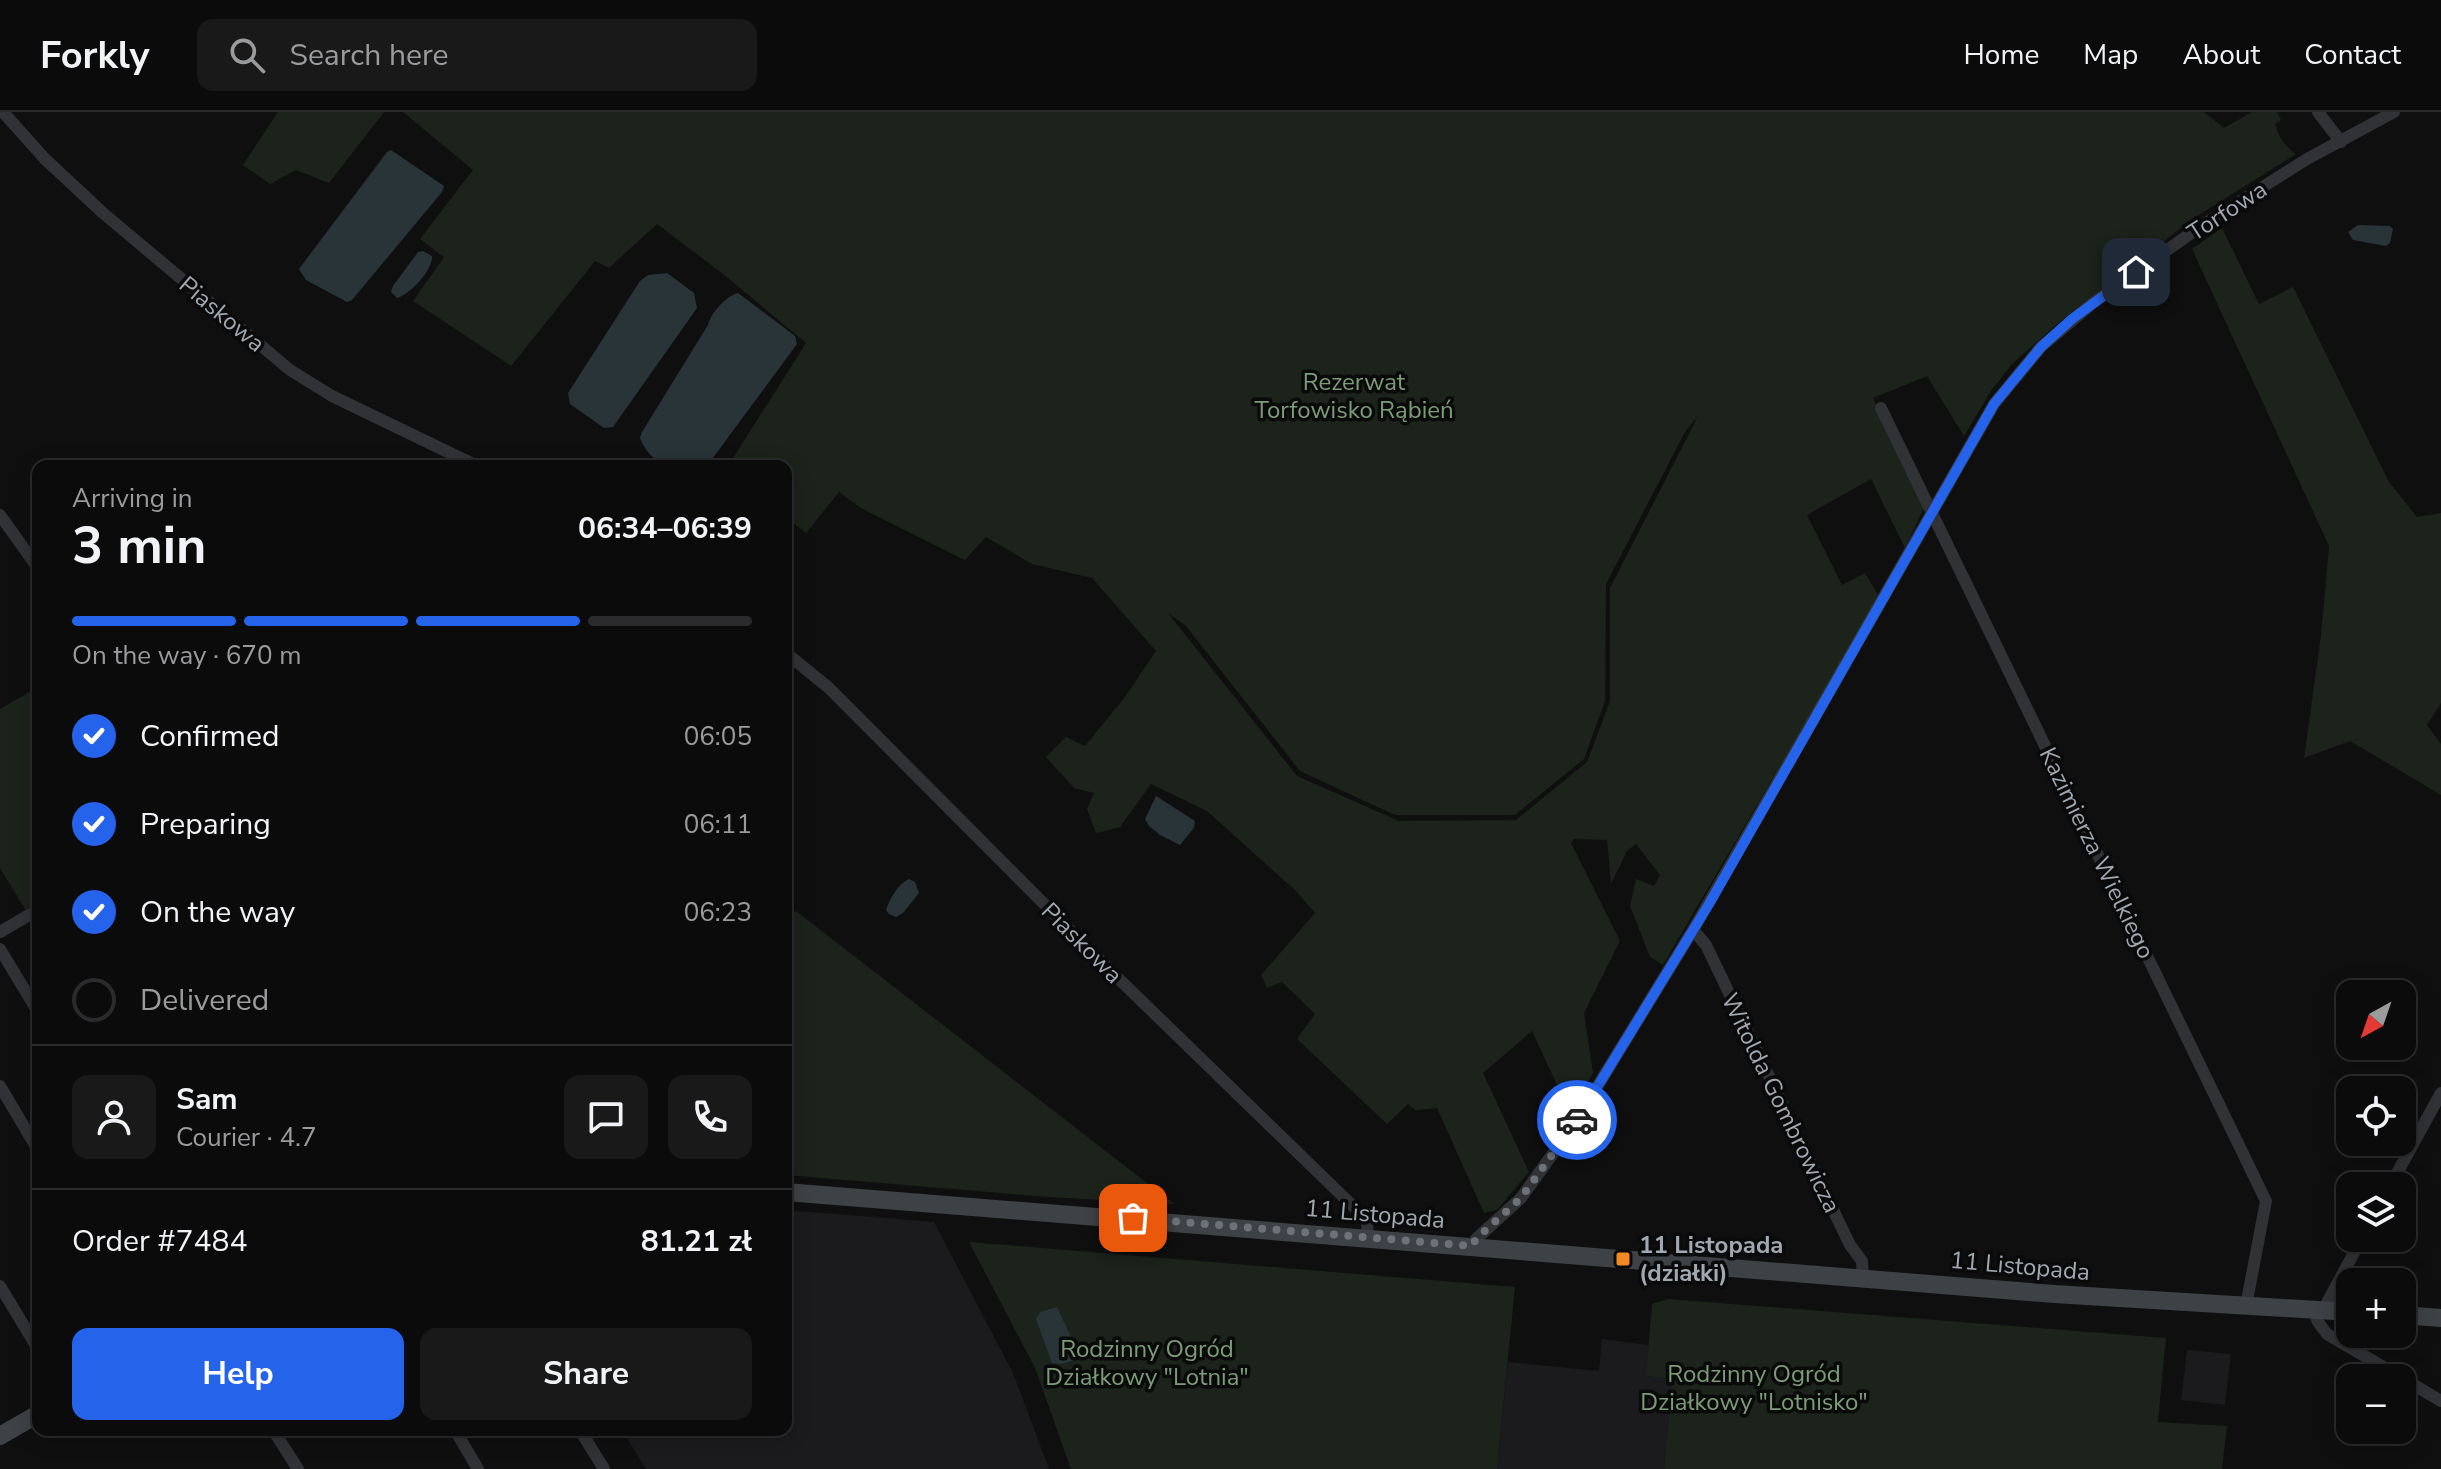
<!DOCTYPE html>
<html lang="en">
<head>
<meta charset="utf-8">
<style>
  :root { --surface:#0b0b0c; --page:#19191a; --text:#f1f3f6; --muted:#9a9b9d; --line:#2b2b2d; --accent:#2563eb }
  body { margin:0; font-family:"Nunito Sans",sans-serif; background:var(--page); color:var(--text); height:100vh; display:flex; flex-direction:column; font-size:30px; white-space:nowrap }
  * { box-sizing:border-box; margin:0 }
  p { font-size:26px; color:var(--muted) }
  .icon { flex:none; width:44px; height:44px; fill:none; stroke:currentColor; stroke-width:2; stroke-linecap:round; stroke-linejoin:round }
  .map { position:relative; flex:1; overflow:hidden }
  .panel { position:absolute; left:32px; top:348px; width:760px; height:976px; display:flex; flex-direction:column; background:var(--surface); border-radius:16px; box-shadow:0 4px 20px #0003,0 0 0 2px var(--line) }
  .panel>* { flex:none }
  .needle { width:52px; rotate:220deg }
  .controls { position:absolute; left:2336px; top:868px; display:grid; gap:16px }
  .controls a { display:grid; place-items:center; width:80px; height:80px; border-radius:16px; background:var(--surface); box-shadow:0 4px 20px #0003,0 0 0 2px var(--line); font-size:40px }
  .pin { position:absolute; display:grid; place-items:center; width:68px; height:68px; color:#fff; margin:-34px; border-radius:16px; box-shadow:0 4px 12px #0006 }
  .courier { position:absolute; display:grid; place-items:center; width:80px; height:80px; margin:-40px; border:6px solid #2563eb; border-radius:50%; background:#fff; color:#222; box-shadow:0 2px 10px #0007 }
  .summary em { font-style:normal; font-weight:700 }
  .summary div { display:flex; flex-direction:column-reverse }
  .summary { display:flex; align-items:center; justify-content:space-between; height:136px; padding:0 40px }
  h1 { font-size:52px; font-weight:700; line-height:60px }
  .bar { display:grid; grid-template-columns:repeat(4,1fr); gap:12px 8px; align-content:center; height:96px; padding:0 40px }
  .bar i { height:10px; border-radius:6px; background:var(--line) }
  .bar .selected { background:var(--accent) }
  .bar p { grid-column:span 4 }
  .line { display:flex; align-items:center; gap:20px; padding:0 40px; border-top:2px solid var(--line) }
  .line div { flex:1 }
  .round { display:grid; place-items:center; flex:none; width:84px; height:84px; border-radius:16px; background:var(--page) }
  ol { padding:0 40px; list-style:none }
  li { display:flex; align-items:center; gap:24px; height:88px }
  li p { margin-inline-start:auto }
  li .icon { padding:8px; border-radius:50%; background:var(--accent); color:#fff; stroke-width:4 }
  li:last-child { color:var(--muted) }
  li i { width:44px; height:44px; border:4px solid var(--line); border-radius:50% }
  .cta { display:flex; gap:16px; margin-top:auto; padding:16px 40px }
  .cta a { flex:1; height:92px; border-radius:16px; background:var(--accent); color:#fff; font-size:32px; font-weight:700; line-height:92px; text-align:center }
  .cta a+a { background:var(--page); color:var(--text) }
  header { display:flex; align-items:center; gap:48px; box-sizing:border-box; height:112px; padding:0 40px; background:var(--surface); border-bottom:2px solid var(--line) }
  header strong { font-size:38px }
  nav { display:flex; gap:44px; margin-inline-start:auto; font-size:28px }
  .search { width:560px; height:72px; background:var(--page); display:flex; align-items:center; gap:20px; box-sizing:border-box; padding:0 28px; border-radius:16px; color:var(--muted); font-size:30px }
  .map>svg:first-child { display:block }
  .built { fill:#1b1b1d }
  .green { fill:#1b231b; fill-rule:evenodd }
  .water { fill:#283438 }
  .lines { fill:none; stroke-linecap:round; stroke-linejoin:round }
  .street { stroke:#303235; stroke-width:12 }
  .secondary { stroke:#3e4145; stroke-width:18 }
  .done { stroke:#6d7279; stroke-width:8; stroke-dasharray:0 14.4 }
  .route { stroke:#2563eb; stroke-width:10 }
  .poi-dot { fill:#f28a24; stroke:#0a0a0b; stroke-width:3 }
  .labels { text-anchor:middle; stroke-width:7; stroke-linejoin:round; paint-order:stroke }
  .street-label { font-size:24px; fill:#a0a8b1; stroke:#0a0a0b }
  .park-label { font-size:24px; fill:#7a9d76; stroke:#0a0a0b }
  .poi-label { font-size:24px; font-weight:bold; fill:#a0a8b1; stroke:#0a0a0b; text-anchor:start }
</style>
</head>
<body>
<header>
<strong>Forkly</strong>
<div class="search"><svg class="icon" aria-label="search" viewBox="0 0 24 24"><circle cx="10" cy="10" r="6"/><path d="M15 15l6 6"/></svg>Search here</div>
<nav><a>Home</a><a>Map</a><a>About</a><a>Contact</a></nav>
</header>
<div class="map">
<svg width="2441" height="1357" viewBox="0 0 2441 1357">
  <rect width="100%" height="100%" fill="#0f0f10"/>
  <!-- built -->
  <g class="built">
    <polygon points="786,1098 934,1110 1013,1261 1049,1357 646,1357 622,1318 786,1318"/>
    <polygon points="1602,1227 1649,1233 1646,1264 1672,1267 1664,1357 1497,1357 1508,1250 1599,1259"/>
    <polygon points="2187,1238 2231,1242 2225,1293 2181,1288"/>
  </g>
  <!-- green -->
  <g class="green">
    <polygon points="278,0 384,0 329,71 296,58 270,72 243,53"/>
    <path d="M403,0h1801l20,16 28,-16h25l4,8 -6,4c4,14 10,22 21,30l-102,64 -138,107 -44,39 -21,27 -27,45 -37,-60 -54,22 51,110 -19,40 -34,-69 -64,36 35,70 23,-12 14,24 -216,368 -13,-8 -20,-51 6,-27 18,7 6,-11 -24,-31 -9,7 -16,33 -4,-44 -33,-1 -3,4 49,98 -36,72 9,60 -23,40 -38,-82 -49,42 46,99 -32,38 -13,3 -47,-105 -21,2 -8,-6 -21,20 -90,-85 18,-25 -33,-32 -15,6 -6,-13 54,-62 -19,-22 -89,-80 -56,-27 -31,43 -24,6 -9,-24 7,-16 -20,-5 -28,-31 20,-20 19,9 40,-49 31,-46 -64,-73 -60,-14 -46,-27 -21,23 -104,-52 -22,-16 -33,41 -20,-16v-51h-58l78,-123 -83,-69 -66,-50 -48,44 -14,-7 -84,105 -98,-65 31,-44 -24,-18 53,-69zM1698,304l-88,172v113l-23,61 -71,58 -117,1 -102,-45 -129,-163 18,13 114,145 95,44h120l69,-56 21,-58 1,-117 79,-152z"/>
    <polygon points="2222,116 2259,192 2293,175 2389,370 2417,405 2441,401 2441,591 2427,613 2441,632 2441,683 2350,629 2304,646 2321,523 2329,434 2192,137"/>
    <polygon points="38,575 38,818 0,756 0,597"/>
    <polygon points="796,799 1174,1092 1048,1085 786,1063 786,806"/>
    <polygon points="969,1130 1515,1175 1497,1357 1071,1357 1035,1256"/>
    <polygon points="1668,1187 2166,1226 2158,1310 2227,1314 2222,1357 1664,1357 1672,1267 1646,1264 1652,1192"/>
  </g>
  <!-- water -->
  <g class="water">
    <polygon points="391,38 444,74 442,80 352,188 347,190 306,168 299,157 387,40"/>
    <polygon points="2358,113 2390,114 2393,117 2390,131 2386,134 2353,128 2348,120"/>
    <path d="M423,139l9,5c1,14 -22,38 -35,42l-6,-6 2,-6 25,-34z"/>
    <polygon points="667,161 694,181 697,196 613,315 604,316 570,292 568,281 640,169 648,163"/>
    <path d="M738,181l57,43 2,8 -90,122c-29,0 -54,5 -67,-28l2,-6 66,-107c3,-12 18,-29 30,-32z"/>
    <polygon points="1156,684 1195,709 1194,716 1180,733 1160,723 1149,714 1145,707"/>
    <path d="M909,767l6,3 4,11 -16,20 -7,4 -7,-3 -3,-4c4,-12 12,-26 23,-31z"/>
    <polygon points="1057,1195 1079,1242 1075,1248 1062,1252 1052,1251 1036,1207 1040,1200"/>
  </g>
  <g class="lines">
    <!-- street -->
    <g class="street">
      <polyline points="3,0 45,47 103,101 290,258 332,284 477,354"/>
      <polyline points="2318,0 2341,30"/>
      <polyline points="1881,296 2266,1089 2246,1194"/>
      <polyline points="0,403 38,456"/>
      <polyline points="786,541 829,576 1123,871 1362,1103 1367,1110 1368,1126"/>
      <polyline points="1693,818 1706,833 1850,1133 1862,1149 1863,1165"/>
      <polyline points="0,820 29,803"/>
      <polyline points="0,837 38,900"/>
      <polyline points="0,974 38,1038"/>
      <polyline points="2390,1074 2441,981"/>
      <polyline points="1472,1134 1476,1127 1521,1086 1575,1011 1693,818 1994,292 2041,235 2093,191 2201,114 2307,47 2394,0"/>
      <polyline points="0,1174 38,1237"/>
      <polyline points="2313,1198 2318,1210 2327,1222 2402,1266"/>
      <polyline points="2323,1198 2362,1126"/>
      <polyline points="2402,1266 2441,1289"/>
      <polyline points="273,1318 298,1357"/>
      <polyline points="455,1318 478,1357"/>
      <polyline points="580,1318 604,1357"/>
    </g>
    <!-- secondary -->
    <g class="secondary">
      <polyline points="786,1080 2054,1182 2350,1200"/>
      <polyline points="2402,1203 2441,1206"/>
      <polyline points="0,1324 38,1302"/>
    </g>
  </g>
  <g class="lines">
    <!-- done -->
    <polyline class="done" points="1133,1106 1472,1134 1476,1127 1521,1086 1577,1008"/>
    <!-- route -->
    <polyline class="route" points="1577,1008 1709,792 1994,292 2041,235 2072,207 2136,160"/>
  </g>
  <!-- markers -->
  <rect class="poi-dot" x="1615" y="1139" width="16" height="16" rx="4"/>
  <g class="labels">
    <!-- street labels -->
    <g class="street-label">
      <text transform="translate(2227 99) rotate(-33)" y="8">Torfowa</text>
      <text transform="translate(222 202) rotate(40)" y="8">Piaskowa</text>
      <text transform="translate(2097 741) rotate(64)" y="8">Kazimierza Wielkiego</text>
      <text transform="translate(1082 831) rotate(45)" y="8">Piaskowa</text>
      <text transform="translate(1781 991) rotate(64)" y="8">Witolda Gombrowicza</text>
      <text transform="translate(1375 1102) rotate(5)" y="8">11 Listopada</text>
      <text transform="translate(2020 1154) rotate(5)" y="8">11 Listopada</text>
    </g>
    <!-- park labels -->
    <g class="park-label">
      <text x="1354" y="278">Rezerwat<tspan x="1354" dy="28">Torfowisko Rąbień</tspan></text>
      <text x="1147" y="1245">Rodzinny Ogród<tspan x="1147" dy="28">Działkowy "Lotnia"</tspan></text>
      <text x="1754" y="1270">Rodzinny Ogród<tspan x="1754" dy="28">Działkowy "Lotnisko"</tspan></text>
    </g>
    <!-- poi labels -->
    <g class="poi-label">
      <text x="1639" y="1141">11 Listopada<tspan x="1639" dy="28">(działki)</tspan></text>
    </g>
  </g>
</svg>
<div class="controls">
<a><svg class="needle" viewBox="-14 -14 28 28"><path d="M0-13l5 13h-10z" fill="#e53935"/><path d="M0 13l5-13h-10z" fill="#9a9b9d"/></svg></a>
<a><svg class="icon" aria-label="locate" viewBox="0 0 24 24"><circle cx="12" cy="12" r="6"/><path d="M12 2v4M12 18v4M2 12h4M18 12h4"/></svg></a>
<a><svg class="icon" aria-label="layers" viewBox="0 0 24 24"><path d="M12 4l9 5-9 5-9-5zM3 14l9 5 9-5"/></svg></a>
<a>+</a>
<a>−</a>
</div>
<div class="pin" style="left:1133px;top:1106px;background:#ea580c"><svg class="icon" aria-label="bag" viewBox="0 0 24 24"><path d="M5 8h14l-1 12H6zM9 8a3 3 0 0 1 6 0"/></svg></div>
<div class="pin" style="left:2136px;top:160px;background:#1f2937"><svg class="icon" aria-label="home" viewBox="0 0 24 24"><path d="M3 11l9-7 9 7M6 9v11h12V9"/></svg></div>
<div class="courier" style="left:1577px;top:1008px"><svg class="icon" aria-label="car" viewBox="0 0 24 24"><path d="M5 17H2v-5l4-1 3-4h7l3 4 3 1v5h-3M9 17h6M6 11h13"/><circle cx="7" cy="17" r="2"/><circle cx="17" cy="17" r="2"/></svg></div>
<section class="panel">
<div class="summary"><div><h1>3 min</h1><p>Arriving in</p></div><em>06:34–06:39</em></div>
<div class="bar"><i class="selected"></i><i class="selected"></i><i class="selected"></i><i></i><p>On the way · 670 m</p></div>
<ol>
<li><svg class="icon" aria-label="check" viewBox="0 0 24 24"><path d="M5 12l5 5 9-10"/></svg>Confirmed<p>06:05</p></li>
<li><svg class="icon" aria-label="check" viewBox="0 0 24 24"><path d="M5 12l5 5 9-10"/></svg>Preparing<p>06:11</p></li>
<li><svg class="icon" aria-label="check" viewBox="0 0 24 24"><path d="M5 12l5 5 9-10"/></svg>On the way<p>06:23</p></li>
<li><i></i>Delivered</li>
</ol>
<div class="line" style="height:144px"><a class="round"><svg class="icon" aria-label="person" viewBox="0 0 24 24"><circle cx="12" cy="8" r="4"/><path d="M4 21q1-7 8-7t8 7"/></svg></a><div><b>Sam</b><p>Courier · 4.7</p></div><a class="round"><svg class="icon" aria-label="chat" viewBox="0 0 24 24"><path d="M4 5h16v11H9l-5 4z"/></svg></a><a class="round"><svg class="icon" aria-label="phone" viewBox="0 0 24 24"><path d="M5 4h4l2 5-3 2q2 4 5 5l2-3 5 2v4C11 20 4 13 5 4z"/></svg></a></div>
<div class="line" style="height:104px"><div>Order #7484</div><b>81.21 zł</b></div>
<div class="cta"><a>Help</a><a>Share</a></div>
</section>
</div>
</body>
</html>
